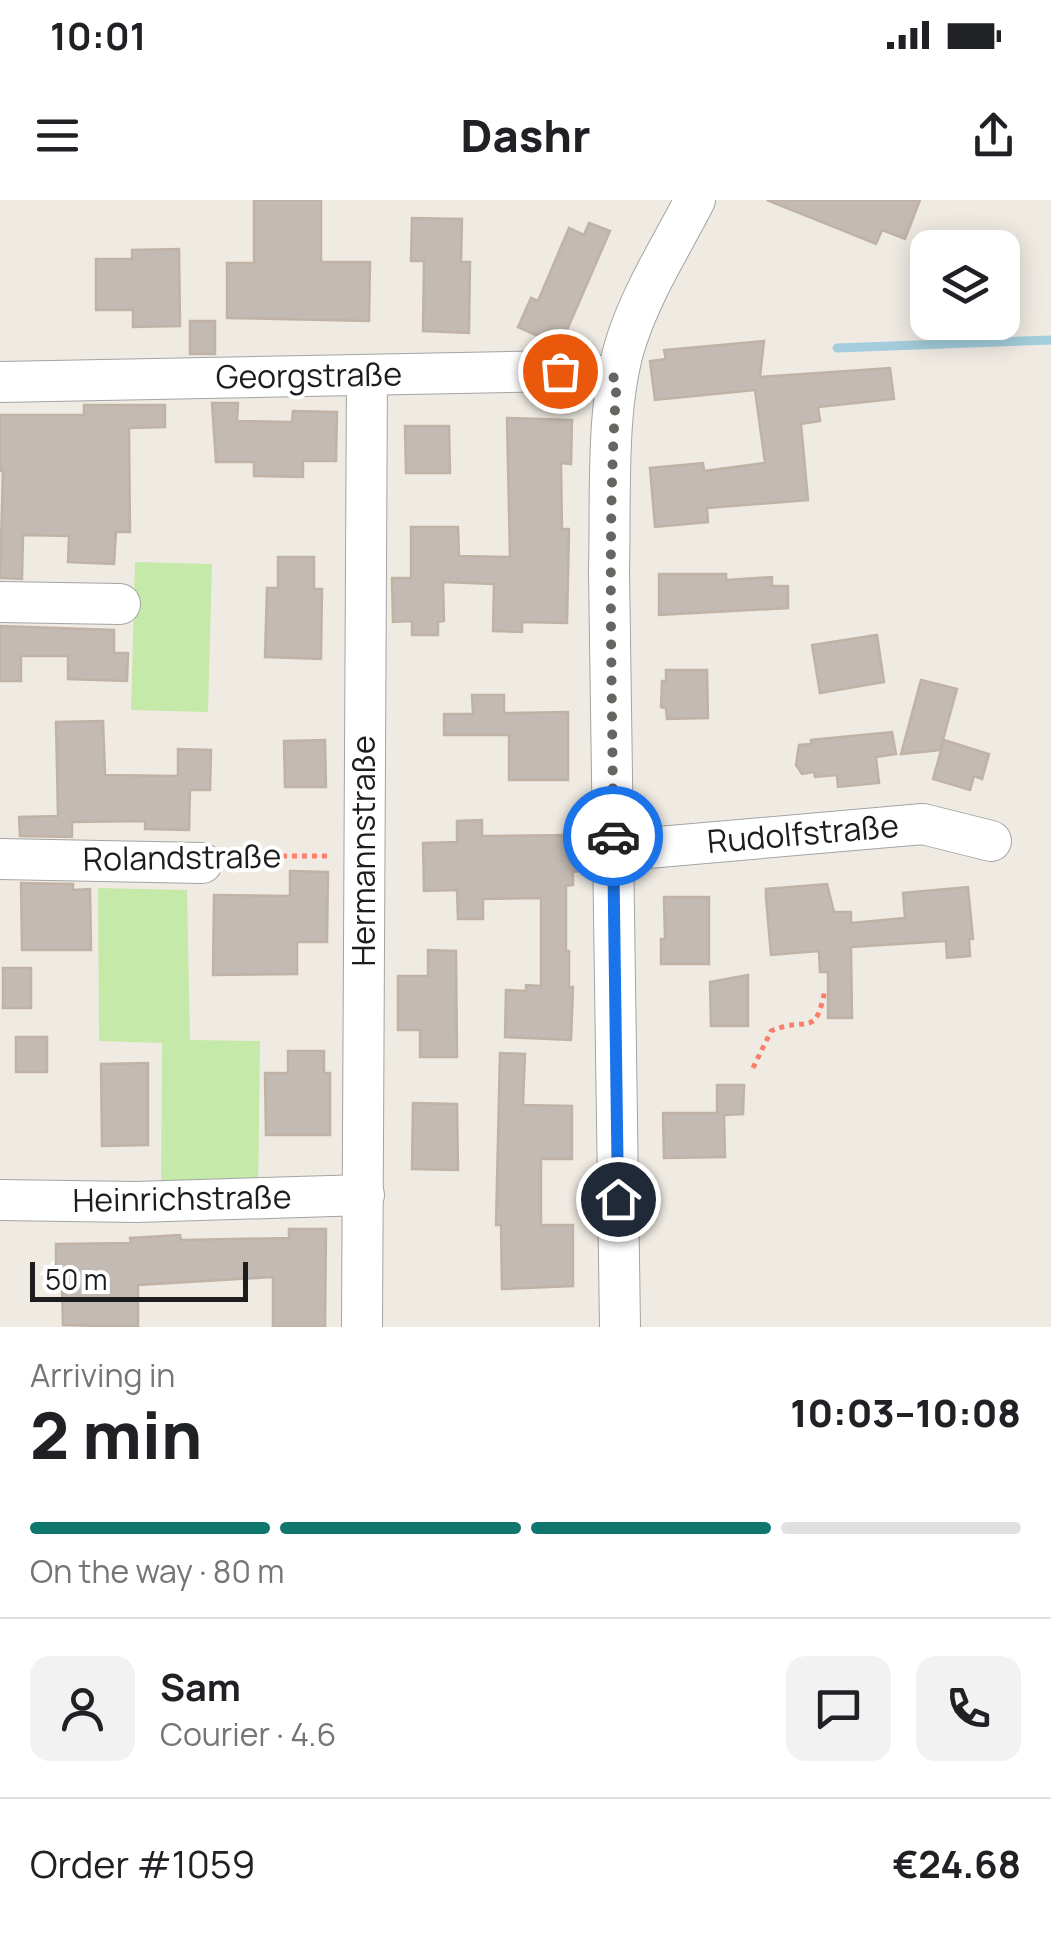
<!DOCTYPE html>
<html lang="en">
<head>
<meta charset="utf-8">
<style>
  :root { --surface:#fff; --page:#f2f2f2; --text:#202124; --muted:#757577; --line:#e0e0e0; --accent:#0f766e }
  body { margin:0; font-family:Manrope,sans-serif; background:var(--page); color:var(--text); height:100vh; display:flex; flex-direction:column; font-size:38px; white-space:nowrap }
  * { box-sizing:border-box; margin:0 }
  p { font-size:32px; color:var(--muted) }
  .icon { flex:none; width:55px; height:55px; fill:none; stroke:currentColor; stroke-width:2; stroke-linecap:round; stroke-linejoin:round }
  .map { position:relative; height:1127px; overflow:hidden }
  .sheet { display:flex; flex-direction:column; background:var(--surface); flex:1 }
  .sheet>* { flex:none }
  .tools { position:absolute; left:910px; top:30px; display:grid; gap:20px }
  .tools a { display:grid; place-items:center; width:110px; height:110px; border-radius:20px; background:var(--surface); box-shadow:0 5px 25px #0003; font-size:50px }
  .scale { position:absolute; left:30px; bottom:25px; width:218px; box-sizing:border-box; padding-left:10px; border:5px solid #1d1d1d; border-top:0; font-size:28px; line-height:35px; white-space:nowrap; color:#1d1d1d; -webkit-text-stroke:8px #fff; paint-order:stroke }
  .pin { position:absolute; display:grid; place-items:center; width:85px; height:85px; color:#fff; margin:-42px; border:5px solid #fff; border-radius:50%; box-shadow:0 2px 10px #0007 }
  .courier { position:absolute; display:grid; place-items:center; width:100px; height:100px; margin:-50px; border:8px solid #1a73e8; border-radius:50%; background:#fff; color:#222; box-shadow:0 2px 12px #0007 }
  .summary em { font-style:normal; font-weight:800 }
  .summary div { display:flex; flex-direction:column-reverse }
  .summary { display:flex; align-items:center; justify-content:space-between; height:170px; padding:0 30px }
  h1 { font-size:65px; font-weight:800; line-height:75px }
  .bar { display:grid; grid-template-columns:repeat(4,1fr); gap:15px 10px; align-content:center; height:120px; padding:0 30px }
  .bar i { height:12px; border-radius:8px; background:var(--line) }
  .bar .selected { background:var(--accent) }
  .bar p { grid-column:span 4 }
  .line { display:flex; align-items:center; gap:25px; padding:0 30px; border-top:2px solid var(--line) }
  .line div { flex:1 }
  .round { display:grid; place-items:center; flex:none; width:105px; height:105px; border-radius:20px; background:var(--page) }
  .status { display:flex; justify-content:space-between; align-items:center; height:70px; padding:0 50px; background:var(--surface); direction:ltr }
  .status svg { height:28px; fill:currentColor }
  header { display:flex; justify-content:space-between; align-items:center; height:130px; padding:0 30px; background:var(--surface); font-size:45px; font-weight:800 }
  .map>svg:first-child { display:block }
  .grass { fill:#c5e9a9 }
  .lines { fill:none; stroke-linecap:round; stroke-linejoin:round }
  .stream { stroke:#a3cddc; stroke-width:9 }
  .building { fill:#c3bab3; stroke:#c0b3a6; stroke-width:2.5 }
  .minor-casing { stroke:#a4a4a4; stroke-width:42 }
  .path { stroke:#f97f6a; stroke-width:5; stroke-dasharray:5 5; stroke-linecap:butt }
  .minor { stroke:#fff; stroke-width:40 }
  .done { stroke:#666562; stroke-width:10; stroke-dasharray:0 18 }
  .route { stroke:#1a73e8; stroke-width:12 }
  .labels { text-anchor:middle; stroke-width:8; stroke-linejoin:round; paint-order:stroke }
  .street-label { font-size:32px; fill:#1d1d1d; stroke:#fff }
</style>
</head>
<body>
<div class="status"><b>10:01</b><svg viewBox="0 0 49 12"><path d="M0 12V9h3v3zM5 12V6h3v6zM10 12V3h3v9zM15 12V0h3v12zM26 1h20v11H26zM47 4h2v5h-2z"/></svg></div>
<header><svg class="icon" aria-label="menu" viewBox="0 0 24 24"><path d="M4 6h16M4 12h16M4 18h16"/></svg>Dashr<svg class="icon" aria-label="share" viewBox="0 0 24 24"><path d="M12 15V3M7 8l5-5 5 5M5 13v7h14v-7"/></svg></header>
<div class="map">
<svg width="1051" height="1127" viewBox="0 0 1051 1127">
  <rect width="100%" height="100%" fill="#efebe3"/>
  <!-- grass -->
  <g class="grass">
    <polygon points="135,362 212,364 208,512 131,510"/>
    <polygon points="98,688 187,690 190,840 260,841 258,996 161,998 162,843 99,841"/>
  </g>
  <g class="lines">
    <!-- stream -->
    <polyline class="stream" points="837,148 1051,140"/>
  </g>
  <!-- building -->
  <g class="building">
    <polygon points="254,0 321,0 321,62 370,62 369,121 227,118 227,63 254,63"/>
    <polygon points="767,0 920,0 905,39 882,30 876,44"/>
    <polygon points="412,18 462,19 461,62 470,62 469,133 423,131 424,61 411,61"/>
    <polygon points="589,23 610,31 560,146 518,127 531,98 538,101 569,28 584,35"/>
    <polygon points="179,49 180,126 133,127 133,110 96,110 96,59 132,59 132,50"/>
    <rect x="190" y="121" width="25" height="33"/>
    <polygon points="764,141 760,177 890,168 894,199 818,207 820,221 801,224 808,300 707,308 708,322 655,327 650,268 703,263 704,271 765,263 755,190 655,200 650,161 666,159 664,150"/>
    <polygon points="212,203 238,203 237,221 292,222 293,211 337,212 336,261 303,261 303,277 254,276 254,262 216,262"/>
    <polygon points="84,205 165,205 165,227 129,228 130,332 116,332 114,364 68,362 69,336 23,335 22,379 0,378 3,271 0,271 0,215 84,215"/>
    <polygon points="507,218 572,220 571,264 561,263 562,329 569,329 567,423 522,422 522,432 493,431 494,384 443,382 444,421 438,422 438,435 412,435 412,421 393,422 392,378 411,378 411,327 458,327 459,356 510,357"/>
    <polygon points="405,226 449,226 450,273 406,273"/>
    <polygon points="278,357 314,357 314,389 322,389 321,459 265,457 267,388 278,388"/>
    <polygon points="659,374 726,374 726,380 772,377 772,386 788,386 788,408 659,415"/>
    <polygon points="0,426 114,430 114,453 128,453 127,481 68,479 68,456 21,456 21,481 0,481"/>
    <polygon points="877,435 884,482 820,493 812,445"/>
    <polygon points="666,470 707,470 708,518 667,519 666,508 661,507 662,481 666,481"/>
    <polygon points="921,480 957,489 940,550 901,554"/>
    <polygon points="472,495 504,495 504,513 568,512 568,580 509,580 509,535 444,535 444,514 473,514"/>
    <polygon points="103,521 105,575 178,576 178,549 211,550 210,590 190,590 189,630 145,629 145,621 72,622 72,637 20,636 19,617 58,616 56,522"/>
    <polygon points="892,532 896,554 876,557 879,583 838,587 837,575 815,577 814,572 802,574 796,565 799,545 811,544 811,540"/>
    <polygon points="325,540 326,587 285,587 284,541"/>
    <polygon points="944,540 989,554 982,579 974,576 970,590 933,579"/>
    <polygon points="482,620 482,636 572,635 572,643 581,643 581,671 573,672 573,685 566,686 566,751 569,751 569,787 573,787 571,840 505,837 506,790 526,791 526,785 541,786 541,698 483,699 483,719 458,719 457,690 424,691 423,643 457,642 457,621"/>
    <polygon points="290,671 328,672 327,742 297,742 297,774 213,775 214,695 290,696"/>
    <polygon points="21,683 73,684 73,690 90,689 91,750 22,750"/>
    <polygon points="827,684 834,712 851,712 851,723 905,718 903,693 968,687 973,739 969,739 970,756 947,758 946,741 851,747 852,818 828,818 828,772 820,772 819,751 771,755 766,698 766,689"/>
    <polygon points="664,697 709,697 709,764 661,764 661,739 665,739"/>
    <polygon points="428,750 456,751 457,857 420,857 420,830 398,830 398,776 428,776"/>
    <rect x="3" y="768" width="28" height="40"/>
    <polygon points="748,775 748,826 711,826 710,782"/>
    <rect x="16" y="837" width="31" height="35"/>
    <polygon points="288,851 324,851 324,873 330,873 330,935 266,935 265,873 288,873"/>
    <polygon points="500,853 525,854 523,905 572,906 572,959 541,959 541,1025 573,1025 573,1086 502,1089 501,1025 496,1025"/>
    <polygon points="148,863 148,945 102,946 101,864"/>
    <polygon points="717,885 744,885 743,914 724,915 725,957 664,958 663,913 717,913"/>
    <polygon points="413,903 457,904 458,970 412,969"/>
    <polygon points="289,1029 326,1029 325,1127 273,1127 273,1077 138,1085 138,1127 63,1125 62,1088 56,1088 56,1044 131,1043 130,1038 180,1035 181,1040 289,1038"/>
  </g>
  <g class="lines">
    <defs>
      <g id="minor">
        <polyline points="0,182 560,171 617,178"/>
        <polyline points="0,402 120,404"/>
        <polyline points="613,651 923,624 991,641"/>
        <polyline points="0,659 202,663"/>
        <polyline points="0,1000 136,1002 364,995"/>
        <polyline points="362,1127 367,175"/>
        <path d="M620,1127l-11,-757c2,-69 -4,-167 18,-231 16,-49 45,-94 68,-139"/>
      </g>
    </defs>
    <!-- minor casing -->
    <use href="#minor" class="minor-casing"/>
    <!-- path -->
    <g class="path">
      <polyline points="232,656 331,656"/>
      <path d="M753,868l18,-37c37,-16 44,9 54,-41"/>
    </g>
    <!-- minor -->
    <use href="#minor" class="minor"/>
  </g>
  <g class="lines">
    <!-- done -->
    <path class="done" d="M560,171l57,7c-11,153 -4,305 -4,458"/>
    <!-- route -->
    <polyline class="route" points="613,636 618,999"/>
  </g>
  <g class="labels">
    <!-- street labels -->
    <g class="street-label">
      <text transform="translate(309 176) rotate(-1)" y="11">Georgstraße</text>
      <text transform="translate(803 634) rotate(-5)" y="11">Rudolfstraße</text>
      <text transform="translate(364 651) rotate(-90)" y="11">Hermannstraße</text>
      <text transform="translate(182 658) rotate(-1)" y="11">Rolandstraße</text>
      <text transform="translate(182 999) rotate(-1)" y="11">Heinrichstraße</text>
    </g>
  </g>
</svg>
<div class="tools">
<a><svg class="icon" aria-label="layers" viewBox="0 0 24 24"><path d="M12 4l9 5-9 5-9-5zM3 14l9 5 9-5"/></svg></a>
</div>
<div class="scale">50 m</div>
<div class="pin" style="left:560px;top:171px;background:#ea580c"><svg class="icon" aria-label="bag" viewBox="0 0 24 24"><path d="M5 8h14l-1 12H6zM9 8a3 3 0 0 1 6 0"/></svg></div>
<div class="pin" style="left:618px;top:999px;background:#1f2937"><svg class="icon" aria-label="home" viewBox="0 0 24 24"><path d="M3 11l9-7 9 7M6 9v11h12V9"/></svg></div>
<div class="courier" style="left:613px;top:636px"><svg class="icon" aria-label="car" viewBox="0 0 24 24"><path d="M5 17H2v-5l4-1 3-4h7l3 4 3 1v5h-3M9 17h6M6 11h13"/><circle cx="7" cy="17" r="2"/><circle cx="17" cy="17" r="2"/></svg></div>
</div>
<section class="sheet">
<div class="summary"><div><h1>2 min</h1><p>Arriving in</p></div><em>10:03–10:08</em></div>
<div class="bar"><i class="selected"></i><i class="selected"></i><i class="selected"></i><i></i><p>On the way · 80 m</p></div>
<div class="line" style="height:180px"><a class="round"><svg class="icon" aria-label="person" viewBox="0 0 24 24"><circle cx="12" cy="8" r="4"/><path d="M4 21q1-7 8-7t8 7"/></svg></a><div><b>Sam</b><p>Courier · 4.6</p></div><a class="round"><svg class="icon" aria-label="chat" viewBox="0 0 24 24"><path d="M4 5h16v11H9l-5 4z"/></svg></a><a class="round"><svg class="icon" aria-label="phone" viewBox="0 0 24 24"><path d="M5 4h4l2 5-3 2q2 4 5 5l2-3 5 2v4C11 20 4 13 5 4z"/></svg></a></div>
<div class="line" style="height:130px"><div>Order #1059</div><b>€24.68</b></div>
</section>
</body>
</html>
